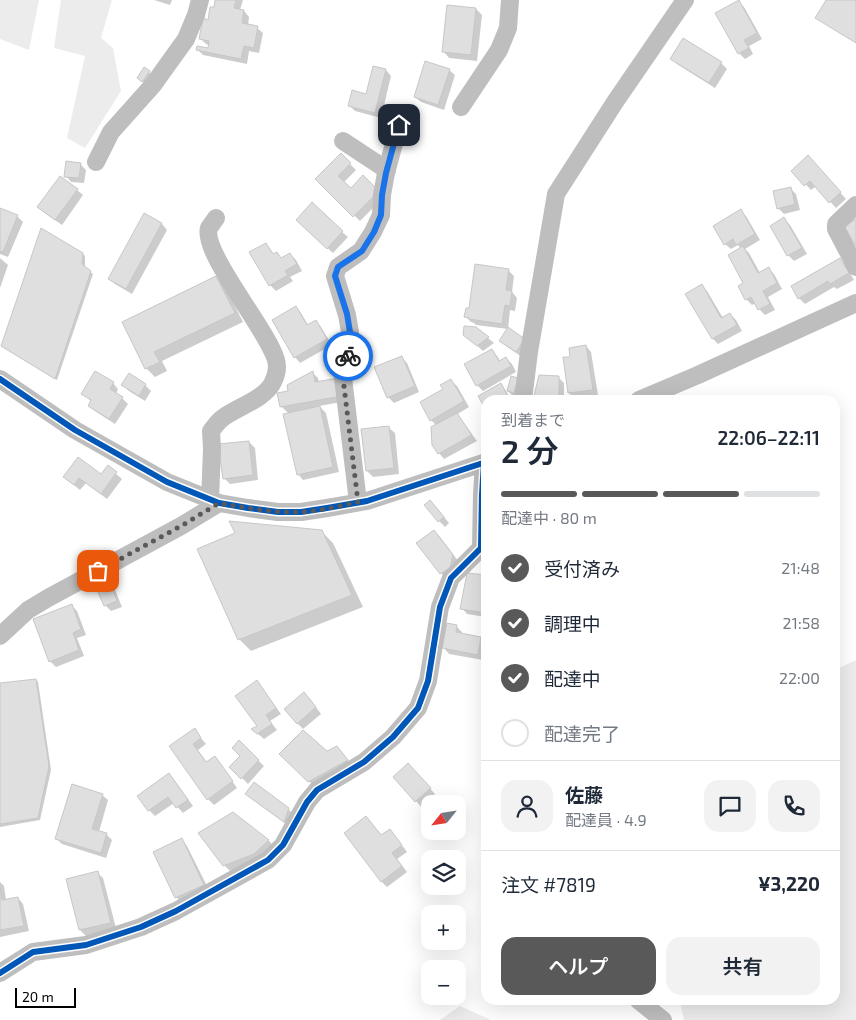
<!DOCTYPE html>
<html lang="ja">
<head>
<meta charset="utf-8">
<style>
  :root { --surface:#fff; --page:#f2f2f3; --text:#1f2937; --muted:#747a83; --line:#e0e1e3; --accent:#595959 }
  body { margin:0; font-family:"Exo 2","Noto Sans JP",sans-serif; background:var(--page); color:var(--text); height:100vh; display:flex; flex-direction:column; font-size:19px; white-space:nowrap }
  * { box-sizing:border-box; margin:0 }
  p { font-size:16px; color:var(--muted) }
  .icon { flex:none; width:28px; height:28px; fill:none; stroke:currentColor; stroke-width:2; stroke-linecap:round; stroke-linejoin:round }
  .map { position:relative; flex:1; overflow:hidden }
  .side { position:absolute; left:481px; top:395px; width:359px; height:610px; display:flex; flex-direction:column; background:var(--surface); border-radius:15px; box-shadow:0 5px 20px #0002 }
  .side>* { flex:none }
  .needle { width:32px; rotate:240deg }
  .buttons { position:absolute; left:421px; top:795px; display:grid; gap:10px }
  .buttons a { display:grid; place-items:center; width:45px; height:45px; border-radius:10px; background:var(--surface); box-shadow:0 5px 20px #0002; font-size:25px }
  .scale { position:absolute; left:15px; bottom:12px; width:61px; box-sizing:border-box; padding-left:5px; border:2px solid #000; border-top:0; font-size:14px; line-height:18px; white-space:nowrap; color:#000; -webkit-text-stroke:4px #fff; paint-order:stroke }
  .pin { position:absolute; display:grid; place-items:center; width:42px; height:42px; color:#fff; margin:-21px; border-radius:10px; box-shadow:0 2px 8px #0006 }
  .courier { position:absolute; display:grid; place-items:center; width:50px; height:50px; margin:-25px; border:4px solid #1a73e8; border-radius:50%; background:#fff; color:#222; box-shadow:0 1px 6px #0007 }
  .summary em { font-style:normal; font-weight:600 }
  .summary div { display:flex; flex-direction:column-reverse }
  .summary { display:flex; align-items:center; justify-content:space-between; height:85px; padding:0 20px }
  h1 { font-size:32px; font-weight:600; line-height:38px }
  .bar { display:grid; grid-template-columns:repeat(4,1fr); gap:8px 5px; align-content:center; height:60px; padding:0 20px }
  .bar i { height:6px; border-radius:4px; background:var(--line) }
  .bar .selected { background:var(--accent) }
  .bar p { grid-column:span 4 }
  .line { display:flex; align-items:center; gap:12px; padding:0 20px; border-top:1px solid var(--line) }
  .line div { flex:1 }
  .round { display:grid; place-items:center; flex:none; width:52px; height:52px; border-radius:15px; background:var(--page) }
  ol { padding:0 20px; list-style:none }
  li { display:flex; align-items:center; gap:15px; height:55px }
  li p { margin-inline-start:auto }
  li .icon { padding:5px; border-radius:50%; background:var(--accent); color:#fff; stroke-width:4 }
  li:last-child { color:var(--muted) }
  li i { width:28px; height:28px; border:2px solid var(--line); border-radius:50% }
  .button { display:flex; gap:10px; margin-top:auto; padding:10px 20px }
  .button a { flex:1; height:58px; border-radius:15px; background:var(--accent); color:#fff; font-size:20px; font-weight:600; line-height:58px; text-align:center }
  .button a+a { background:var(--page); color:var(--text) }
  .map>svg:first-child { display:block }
  .green { fill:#ececec }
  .shadow { fill:#0003 }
  .building { fill:#dfdfdf; stroke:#c7c7c7 }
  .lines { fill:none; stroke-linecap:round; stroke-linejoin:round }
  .street { stroke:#bebebe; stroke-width:18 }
  .cycleway-casing { stroke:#fff; stroke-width:9 }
  .cycleway { stroke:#0057b8; stroke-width:6 }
  .done { stroke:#595959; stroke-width:5; stroke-dasharray:0 9 }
  .route { stroke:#1a73e8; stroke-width:6 }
</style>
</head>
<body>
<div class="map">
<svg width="856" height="1020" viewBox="0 0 856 1020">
  <rect width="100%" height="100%" fill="#fff"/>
  <!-- green -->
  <g class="green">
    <polygon points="0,0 39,0 29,50 0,39"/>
    <polygon points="61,0 112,0 101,38 113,48 121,91 85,148 67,138 85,56 54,48"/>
    <polygon points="856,660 856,1020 684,1020 681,1007 682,1000 835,1000 835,670"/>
    <polygon points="460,1006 491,1020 440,1020"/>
  </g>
  <!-- shadow -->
  <g class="shadow">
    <polygon points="154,0 172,0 170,5"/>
    <polygon points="217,0 243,0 240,10 244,11 249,17 248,26 257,28 263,33 259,53 249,51 247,64 203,55 198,50 209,49 209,45 206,44 201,39 215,9"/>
    <polygon points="738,1 744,7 762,39 749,46 753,54 745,59 739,53 717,14"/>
    <polygon points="449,6 476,9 482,15 477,61 449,58 444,52"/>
    <polygon points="672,59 721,63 727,69 715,88 677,64"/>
    <polygon points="386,70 391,76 381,118 355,111 349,105 367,95"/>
    <polygon points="449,70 455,75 444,110 421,102 415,97"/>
    <polygon points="149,72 155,78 144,83 138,78"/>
    <polygon points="341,155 356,170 343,183 351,190 384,197 360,221 317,179"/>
    <polygon points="814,163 846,199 836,208 816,186 811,190 793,171"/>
    <polygon points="80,164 86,170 84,183 71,182 66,176"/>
    <polygon points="790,188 796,194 800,210 784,214 778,208"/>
    <polygon points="77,190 83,195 62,225 45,213 39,207"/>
    <polygon points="0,209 17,216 23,222 8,257 0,254"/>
    <polygon points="740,211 746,216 760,240 745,249 749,253 760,273 768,269 774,274 782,289 768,297 775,310 765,315 759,309 756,303 752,305 746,299 741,249 738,245 731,249 725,244"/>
    <polygon points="145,215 162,224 167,230 132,294 115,284 109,278"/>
    <polygon points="784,219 790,225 807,254 794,261 788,255 771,226"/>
    <polygon points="303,226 342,232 348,237 333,253"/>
    <polygon points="266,244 274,255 277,253 282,259 290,254 296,260 302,271 290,277 293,281 276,291 270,285"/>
    <polygon points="83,254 85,256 85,268 93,274 57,380 5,348"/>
    <polygon points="0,258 8,265 0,288"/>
    <polygon points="840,260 846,266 854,280 837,289 834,287 805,304 799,298"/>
    <polygon points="508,270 514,276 512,292 517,298 515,311 510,310 508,329 524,340 522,357 506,346 500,340 508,329 476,325 474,323 471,322 466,317 470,310"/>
    <polygon points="216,277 225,286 243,322 162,361 167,371 155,377 146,368 124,322"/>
    <polygon points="701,286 707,291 723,318 730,314 736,320 742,331 718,344 713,339"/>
    <polygon points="296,307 301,313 308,325 316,321 321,327 332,345 300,363 295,357"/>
    <polygon points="476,328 494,343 483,351 464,334"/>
    <polygon points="586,346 591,352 598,395 575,399 569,393 564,359 572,358"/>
    <polygon points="492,350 497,356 500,361 506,358 512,364 516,372 483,391 477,385"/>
    <polygon points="401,357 407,363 419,392 394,403 388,397"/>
    <polygon points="313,373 318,378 319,383 347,401 319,406 326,413 339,472 303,480 298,474 289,414 281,406 290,392"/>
    <polygon points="558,377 564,383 564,400 534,400"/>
    <polygon points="518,379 520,398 514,397 508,391"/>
    <polygon points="451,381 457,386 469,407 456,415 462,421 477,441 444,459 439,453 436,425 431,420 422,403 444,390"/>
    <polygon points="113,383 118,389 116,394 122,398 128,404 115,424 95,411 89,406 92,402 83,394"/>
    <polygon points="123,385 145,385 151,391 145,401 129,391"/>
    <polygon points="500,385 506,391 511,400 486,400 486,407 480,396"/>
    <polygon points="389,428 395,433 399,474 373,477 367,471 363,430"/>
    <polygon points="249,442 255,448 258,480 230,484 224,478"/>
    <polygon points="108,467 122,479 107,499 86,483 80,490 64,477 101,476"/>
    <polygon points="436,507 449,523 445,527 439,521"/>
    <polygon points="321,531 333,543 363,607 251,651 239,639"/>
    <polygon points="434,531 440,537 459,562 447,579 441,573"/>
    <polygon points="468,574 486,576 486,617 467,614 462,608"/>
    <polygon points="107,579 113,585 122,607 111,611 105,605"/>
    <polygon points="71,605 77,611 86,635 77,638 84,656 56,667 50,661"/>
    <polygon points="456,626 462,632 462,635 481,638 486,644 483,660 449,654 444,648"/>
    <polygon points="36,680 38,682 51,770 40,820 0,827 0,684"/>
    <polygon points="257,682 262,688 281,714 270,721 277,730 264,739 253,730 258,726"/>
    <polygon points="310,699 321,714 303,729 297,723"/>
    <polygon points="194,730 206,744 198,750 207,763 220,764 237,788 214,805 208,799 171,746"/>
    <polygon points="239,742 264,766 248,784 231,767 242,756"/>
    <polygon points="337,747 353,766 315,787 280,754 327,753"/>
    <polygon points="414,770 435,794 421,807 416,801"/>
    <polygon points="169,775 175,781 193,806 183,813 174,803 155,816 149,810 139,796"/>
    <polygon points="246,794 288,809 294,815 290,827 252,799"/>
    <polygon points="102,795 108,800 99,832 106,834 112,840 106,858 62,844 57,839"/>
    <polygon points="233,814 269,841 274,846 260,859 230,871 224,865"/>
    <polygon points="366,817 382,836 395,836 407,852 397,859 407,872 387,887 382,882"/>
    <polygon points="182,840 187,846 209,890 182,903 176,897"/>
    <polygon points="97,873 103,878 116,928 86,936 80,930"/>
    <polygon points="0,882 4,886 6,900 18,898 23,904 29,931 0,937"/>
  </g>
  <!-- building -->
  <g class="building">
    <polygon points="215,0 236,0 234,8 244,10 242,23 258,26 254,48 244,46 241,59 196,50 197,46 208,48 209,41 199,39 203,18 208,20 210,7 214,7"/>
    <polygon points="739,0 757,33 744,40 749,48 738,54 715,13"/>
    <polygon points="826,0 856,0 856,43 815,18"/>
    <polygon points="447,5 476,8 471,55 442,52"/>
    <polygon points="683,38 722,62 709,83 670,59"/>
    <polygon points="425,61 450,69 438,105 414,97"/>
    <polygon points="373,66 386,69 375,113 348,106 352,90 366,94"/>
    <polygon points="144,67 150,71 142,82 137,78"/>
    <polygon points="341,153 351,163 338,176 351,188 363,175 379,191 353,217 315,179"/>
    <polygon points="808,155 841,192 829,203 810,181 804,186 791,171"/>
    <polygon points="66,161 81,163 79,178 64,177"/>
    <polygon points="60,176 78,189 55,220 37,207"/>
    <polygon points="791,187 795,204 777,209 773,191"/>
    <polygon points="312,202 343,231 327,249 296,220"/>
    <polygon points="0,208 18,215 3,252 0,251"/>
    <polygon points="741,209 755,234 736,245 733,239 724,245 713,226"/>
    <polygon points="144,213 162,223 126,289 108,279"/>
    <polygon points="784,217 802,248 787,256 770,226"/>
    <polygon points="856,219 856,246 844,226"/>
    <polygon points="41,228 83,253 82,264 91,271 55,379 1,346"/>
    <polygon points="266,243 273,254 277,252 281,258 290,253 297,264 285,271 288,275 269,286 249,252"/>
    <polygon points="743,246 758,273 769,267 777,283 763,291 770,304 758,310 751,297 745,300 738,286 743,283 728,255"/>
    <polygon points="840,258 849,273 830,284 828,281 798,299 791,286"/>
    <polygon points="475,264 509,269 506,290 512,291 510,306 505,305 502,324 469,319 469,318 464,317 466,308 469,308"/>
    <polygon points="216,276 235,313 154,352 160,362 145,369 122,322"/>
    <polygon points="702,284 721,318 730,313 737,325 712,339 685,294"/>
    <polygon points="296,306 307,325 316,320 327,339 294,358 272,320"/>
    <polygon points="464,326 476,327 489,337 477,346 463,335"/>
    <polygon points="508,327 525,339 516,352 499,341"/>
    <polygon points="586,345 593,390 568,393 563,357 570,357 569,348"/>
    <polygon points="492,349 499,361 506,357 511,366 476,386 464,364"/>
    <polygon points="402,356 415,386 387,398 374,367"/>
    <polygon points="95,371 114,382 110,389 123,397 109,419 88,406 91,400 81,394"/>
    <polygon points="313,371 315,382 338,378 342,396 280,407 277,393 288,391 287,385"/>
    <polygon points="129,373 146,384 139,396 121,385"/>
    <polygon points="539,375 559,376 559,400 533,400"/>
    <polygon points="511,376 518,378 514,393 507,391"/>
    <polygon points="451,379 464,401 430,421 420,402 443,389 440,385"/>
    <polygon points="501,383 510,400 486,400 486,410 478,396"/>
    <polygon points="320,406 333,467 297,475 283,414"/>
    <polygon points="457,413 472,435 438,454 432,445 431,427"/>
    <polygon points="389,426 394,468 366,471 361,429"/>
    <polygon points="249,441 253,475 223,479 218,444"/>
    <polygon points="78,457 101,474 108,465 117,472 101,494 79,478 74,485 63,477"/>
    <polygon points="430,500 444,517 438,522 424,505"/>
    <polygon points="229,521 322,530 352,595 238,640 197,549 235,533"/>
    <polygon points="434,530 453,555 450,568 440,574 416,543"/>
    <polygon points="467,573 486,575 486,613 460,609"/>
    <polygon points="108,578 117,601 104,606 94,583"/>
    <polygon points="72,604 81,629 73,633 79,650 49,662 33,619"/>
    <polygon points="447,623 457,625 456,632 481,637 478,655 442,648"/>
    <polygon points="36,679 49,766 38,818 0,824 0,683"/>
    <polygon points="257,680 276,708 266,715 272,724 257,734 251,729 257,726 235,696"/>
    <polygon points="304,692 316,707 297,724 284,709"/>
    <polygon points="195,728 201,738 193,744 206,762 215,756 233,781 207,800 169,746"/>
    <polygon points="303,730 327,751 337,746 348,760 308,782 279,754"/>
    <polygon points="239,740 259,760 241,779 229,767 240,756 232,748"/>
    <polygon points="408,763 431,788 415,802 393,777"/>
    <polygon points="169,773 188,800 176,808 168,797 148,811 137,796"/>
    <polygon points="254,782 289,808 284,822 245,794"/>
    <polygon points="72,784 103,794 92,829 107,833 101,853 55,839"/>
    <polygon points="233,812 269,840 254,854 223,866 198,833"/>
    <polygon points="366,816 381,835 390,829 402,845 392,853 402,866 381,882 344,833"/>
    <polygon points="182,838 204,885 175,898 153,852"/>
    <polygon points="98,871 111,923 79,930 66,879"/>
    <polygon points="0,888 2,900 18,897 24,926 0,930"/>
  </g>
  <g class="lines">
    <!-- street -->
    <g class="street">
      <polyline points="461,107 499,50 508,28 510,0"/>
      <polyline points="343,141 387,170"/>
      <polyline points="96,162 111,132 153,85 186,39 196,15 200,0"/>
      <polyline points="856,205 836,224 836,229 856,267"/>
      <polyline points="0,379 75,430 167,482 219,503 248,508 278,512 301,512 327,508 367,501 486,462"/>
      <polyline points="523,400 529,352 556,194 615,102 685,0"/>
      <polyline points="639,400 698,375 856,303"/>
      <path d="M210,500l2,-51 -1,-18c4,-5 7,-10 13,-14 14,-10 42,-19 49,-35 3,-6 5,-15 3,-22 -8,-30 -75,-108 -67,-132 2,-3 5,-7 7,-10"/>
      <polyline points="358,502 343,378 347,358 350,332 347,315 335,276 338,267 361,251 373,232 381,215 382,195 386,173 399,125"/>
      <polyline points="0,636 28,610 48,598 181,526 219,503"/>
      <polyline points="0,973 33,952 86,945 141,927 176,911 268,860 283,845 307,802 317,790 364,762 393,737 418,708 428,681 440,607 451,578 481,548 482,495 484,463"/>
      <polyline points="638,1000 663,1020"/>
    </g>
    <defs>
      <g id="cycleway">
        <polyline points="0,379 75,430 167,482 219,503 248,508 278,512 301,512 327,508 367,501 486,462"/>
        <polyline points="0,973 33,952 86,945 141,927 176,911 268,860 283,845 307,802 317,790 364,762 393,737 418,708 428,681 440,607 451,578 481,548 482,495 484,463"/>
      </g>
    </defs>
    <!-- cycleway casing -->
    <use href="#cycleway" class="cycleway-casing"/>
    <!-- cycleway -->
    <use href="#cycleway" class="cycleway"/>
  </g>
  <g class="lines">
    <!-- done -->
    <path class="done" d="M98,571l83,-45 38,-23c27,5 54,10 82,9 19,-1 38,-6 57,-10l-15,-124 5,-22"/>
    <!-- route -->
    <polyline class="route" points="348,356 350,332 347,314 335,276 338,267 362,251 374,232 381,215 382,195 386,173 399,125"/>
  </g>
</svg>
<div class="buttons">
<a><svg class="needle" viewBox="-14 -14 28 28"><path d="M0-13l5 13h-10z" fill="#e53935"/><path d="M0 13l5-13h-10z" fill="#747a83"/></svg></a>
<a><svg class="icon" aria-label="layers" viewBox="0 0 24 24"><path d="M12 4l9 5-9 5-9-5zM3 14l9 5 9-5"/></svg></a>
<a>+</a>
<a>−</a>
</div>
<div class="scale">20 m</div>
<div class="pin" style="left:98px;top:571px;background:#ea580c"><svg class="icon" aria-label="bag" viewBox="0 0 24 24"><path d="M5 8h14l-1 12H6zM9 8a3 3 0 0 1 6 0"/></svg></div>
<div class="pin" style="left:399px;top:125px;background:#1f2937"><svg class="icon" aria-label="home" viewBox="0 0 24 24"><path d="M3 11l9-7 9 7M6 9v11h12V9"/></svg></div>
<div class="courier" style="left:348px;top:356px"><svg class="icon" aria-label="bike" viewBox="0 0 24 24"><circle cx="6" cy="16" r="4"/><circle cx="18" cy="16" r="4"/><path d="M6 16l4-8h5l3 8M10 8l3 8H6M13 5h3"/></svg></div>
<section class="side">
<div class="summary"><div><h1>2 分</h1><p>到着まで</p></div><em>22:06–22:11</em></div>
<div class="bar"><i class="selected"></i><i class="selected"></i><i class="selected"></i><i></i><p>配達中 · 80 m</p></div>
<ol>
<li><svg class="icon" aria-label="check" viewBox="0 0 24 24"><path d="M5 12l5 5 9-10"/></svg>受付済み<p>21:48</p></li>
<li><svg class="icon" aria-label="check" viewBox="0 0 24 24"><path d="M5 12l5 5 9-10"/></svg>調理中<p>21:58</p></li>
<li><svg class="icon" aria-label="check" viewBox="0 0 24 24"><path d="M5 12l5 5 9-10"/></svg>配達中<p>22:00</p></li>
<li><i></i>配達完了</li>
</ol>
<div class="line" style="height:90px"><a class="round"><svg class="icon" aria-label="person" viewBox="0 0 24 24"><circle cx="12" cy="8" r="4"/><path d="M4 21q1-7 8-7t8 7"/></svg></a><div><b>佐藤</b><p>配達員 · 4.9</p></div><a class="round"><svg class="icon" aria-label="chat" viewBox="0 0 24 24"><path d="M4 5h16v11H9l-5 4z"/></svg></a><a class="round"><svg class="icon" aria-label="phone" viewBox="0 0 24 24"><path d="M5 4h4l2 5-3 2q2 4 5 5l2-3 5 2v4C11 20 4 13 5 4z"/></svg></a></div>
<div class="line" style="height:65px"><div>注文 #7819</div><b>¥3,220</b></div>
<div class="button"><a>ヘルプ</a><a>共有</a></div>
</section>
</div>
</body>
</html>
